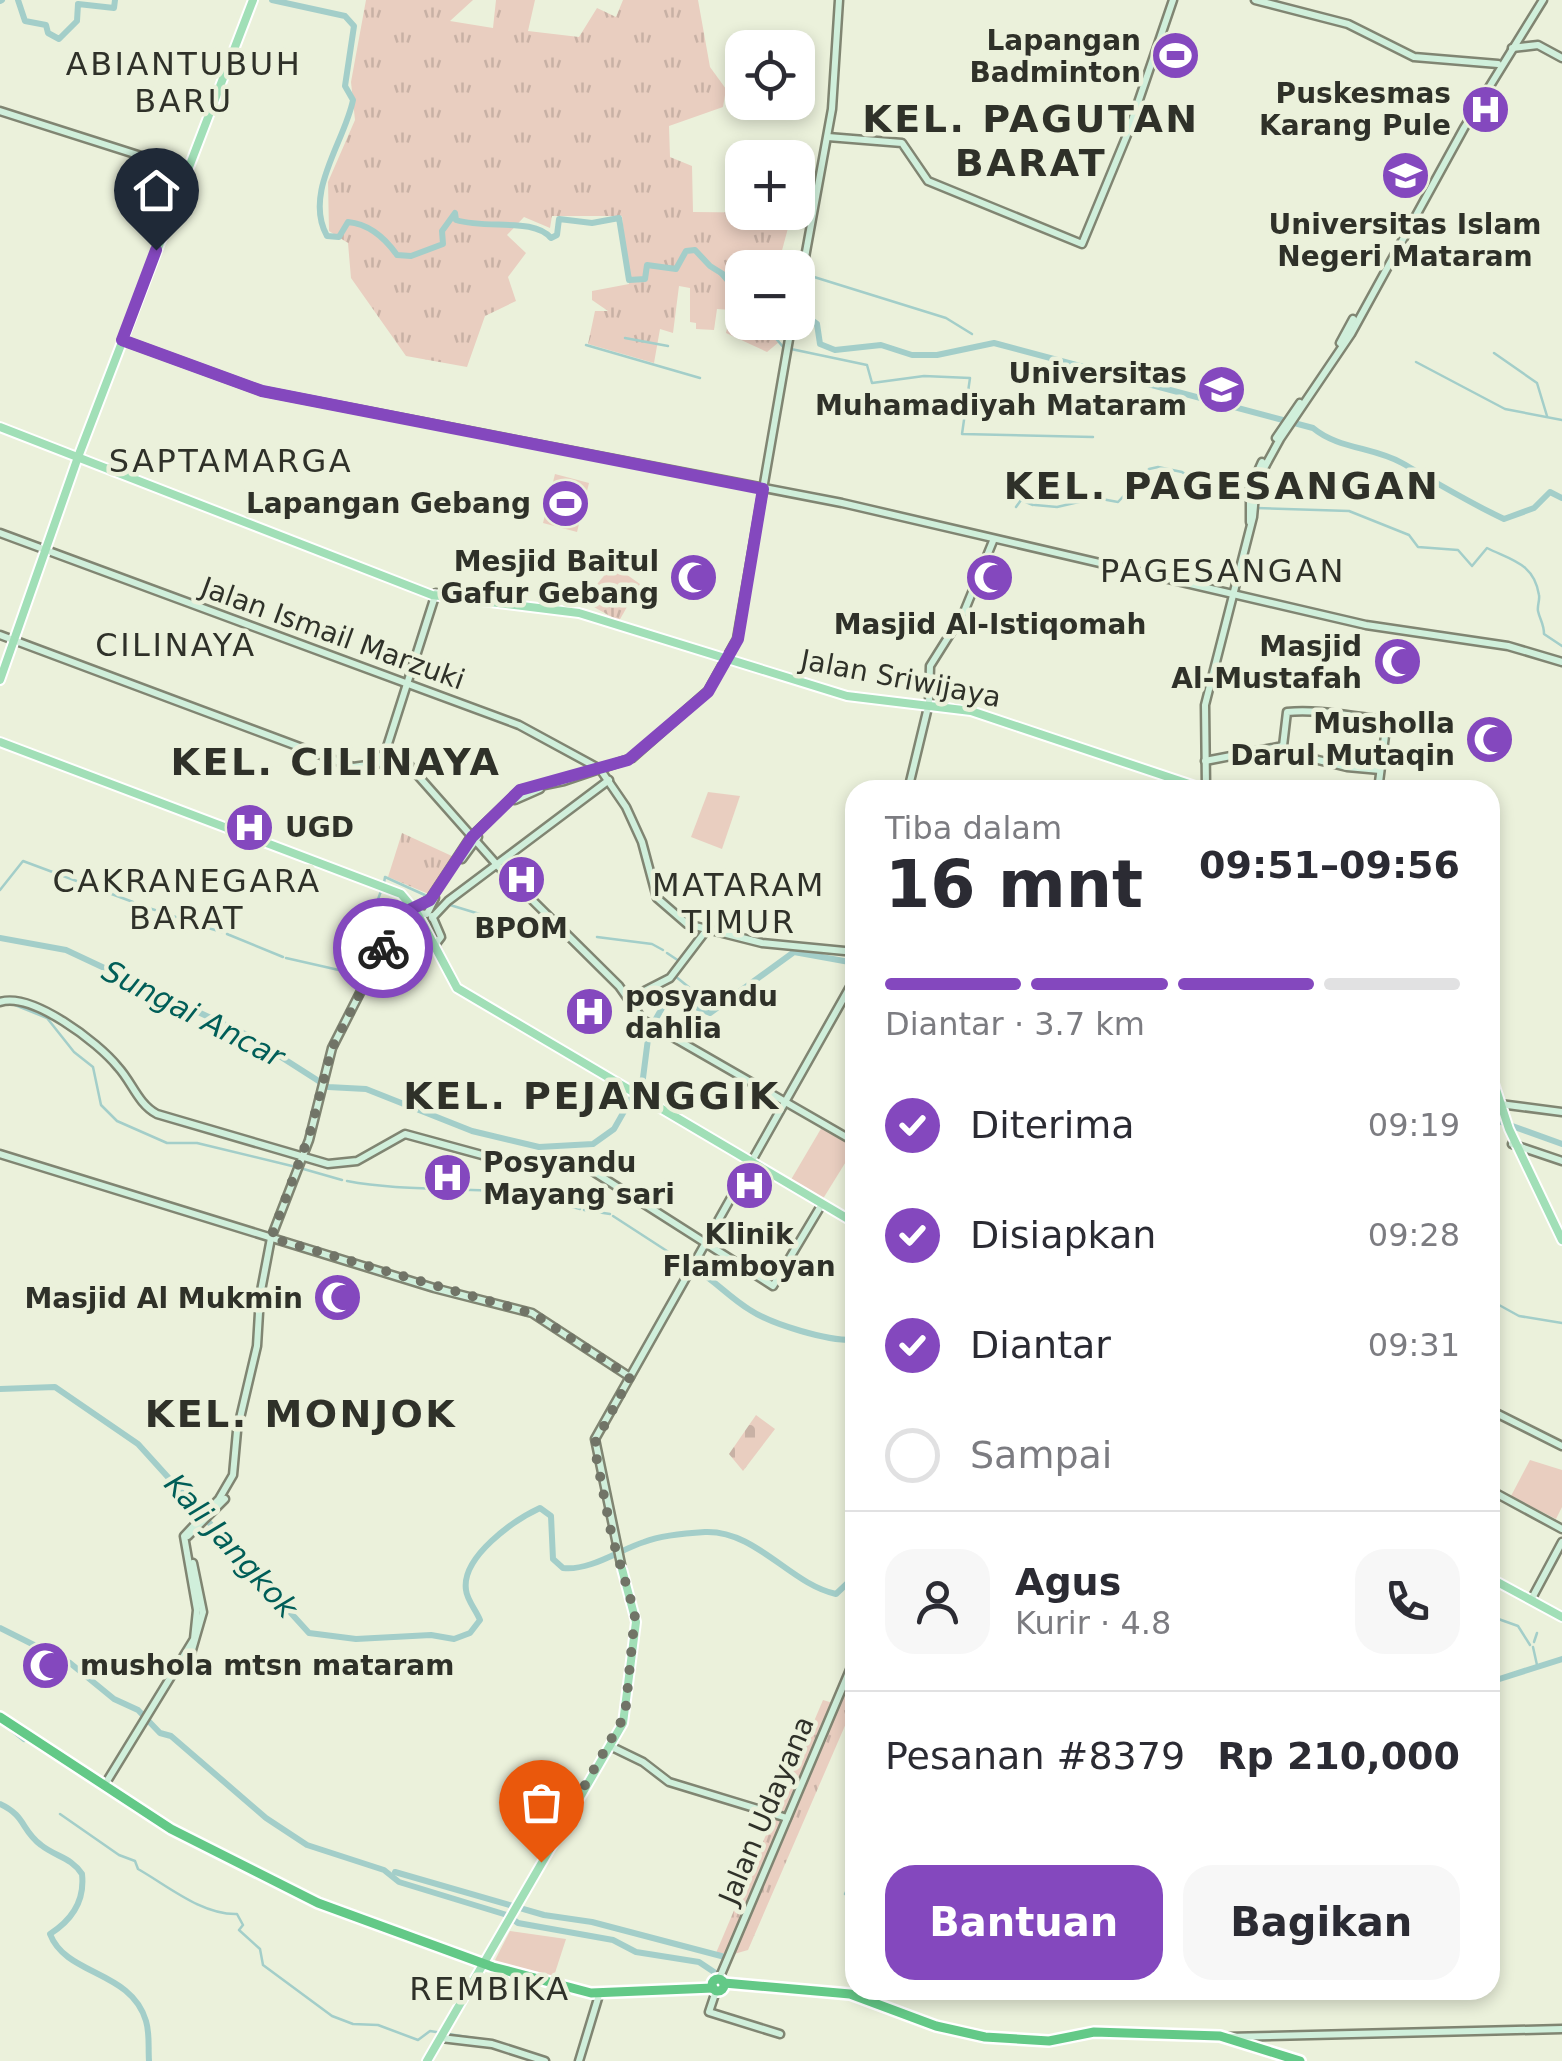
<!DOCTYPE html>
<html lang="id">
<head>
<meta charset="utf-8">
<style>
  :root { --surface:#fff; --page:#f7f7f7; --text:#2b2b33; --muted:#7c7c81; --line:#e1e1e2; --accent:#8448be }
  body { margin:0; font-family:"DejaVu Sans",sans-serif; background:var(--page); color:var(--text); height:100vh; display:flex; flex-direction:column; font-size:38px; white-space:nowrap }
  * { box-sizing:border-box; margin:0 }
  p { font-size:32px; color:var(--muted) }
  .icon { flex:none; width:55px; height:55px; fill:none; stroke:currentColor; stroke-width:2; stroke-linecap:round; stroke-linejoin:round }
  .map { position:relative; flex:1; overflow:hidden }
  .sheet { position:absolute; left:845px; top:780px; width:655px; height:1220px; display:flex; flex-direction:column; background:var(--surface); border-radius:30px; box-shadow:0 5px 15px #0003 }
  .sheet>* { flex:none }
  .fabs { position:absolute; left:725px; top:30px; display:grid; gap:20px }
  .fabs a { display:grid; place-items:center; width:90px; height:90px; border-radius:20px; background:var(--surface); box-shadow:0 5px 15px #0003; font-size:50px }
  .pin { position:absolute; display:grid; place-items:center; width:85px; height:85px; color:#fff; margin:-102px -42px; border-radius:50% 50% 50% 0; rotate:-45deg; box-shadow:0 0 10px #0007 }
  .pin .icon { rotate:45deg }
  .courier { position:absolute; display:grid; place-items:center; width:100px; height:100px; margin:-50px; border:8px solid #8448be; border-radius:50%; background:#fff; color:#222; box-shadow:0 2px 12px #0007 }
  .headline em { font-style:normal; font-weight:800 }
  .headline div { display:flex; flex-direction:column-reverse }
  .headline { display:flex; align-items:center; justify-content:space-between; height:170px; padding:0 40px }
  h1 { font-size:65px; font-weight:800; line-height:75px }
  .bar { display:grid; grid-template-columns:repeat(4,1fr); gap:15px 10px; align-content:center; height:120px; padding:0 40px }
  .bar i { height:12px; border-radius:8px; background:var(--line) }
  .bar .on { background:var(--accent) }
  .bar p { grid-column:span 4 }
  .line { display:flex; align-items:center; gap:25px; padding:0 40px; border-top:2px solid var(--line) }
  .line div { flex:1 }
  .round { display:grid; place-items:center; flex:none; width:105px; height:105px; border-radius:30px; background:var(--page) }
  ol { padding:0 40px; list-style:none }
  li { display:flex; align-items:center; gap:30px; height:110px }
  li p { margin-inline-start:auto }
  li .icon { padding:10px; border-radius:50%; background:var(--accent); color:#fff; stroke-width:4 }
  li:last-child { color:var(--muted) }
  li i { width:55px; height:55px; border:5px solid var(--line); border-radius:50% }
  .action { display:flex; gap:20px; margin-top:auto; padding:20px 40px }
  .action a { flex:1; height:115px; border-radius:30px; background:var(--accent); color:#fff; font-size:40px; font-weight:800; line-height:115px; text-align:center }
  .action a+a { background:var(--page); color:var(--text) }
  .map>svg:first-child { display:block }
  .grass { fill:url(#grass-tufts) }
  .cemetery { fill:url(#cemetery-stones) }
  .garden { fill:#e9cec0 }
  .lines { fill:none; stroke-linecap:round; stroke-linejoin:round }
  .stream { stroke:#a3cec9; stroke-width:2.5 }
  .river { stroke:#a3cec9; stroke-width:6 }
  .secondary-casing { stroke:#808572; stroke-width:11 }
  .primary-casing { stroke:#fff; stroke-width:12 }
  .highway-casing { stroke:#fff; stroke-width:14 }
  .secondary { stroke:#d0efdb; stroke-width:6 }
  .primary { stroke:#a1dfb7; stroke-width:8 }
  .highway { stroke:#63c987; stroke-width:9 }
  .done { stroke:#717467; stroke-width:10; stroke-dasharray:0 18 }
  .route { stroke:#8448be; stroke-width:12 }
  .labels { text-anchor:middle; stroke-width:9; stroke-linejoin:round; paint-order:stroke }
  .poi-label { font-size:28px; font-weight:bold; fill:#2f3129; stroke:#ebf1db; text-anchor:end }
  .street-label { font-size:28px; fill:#2f3129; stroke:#ebf1db }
  .water-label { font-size:30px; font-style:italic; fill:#005e58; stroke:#ebf1db }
  .quarter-label { font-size:32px; letter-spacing:2.5px; fill:#2f3129; stroke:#ebf1db }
  .district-label { font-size:38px; font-weight:bold; letter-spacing:2.5px; fill:#2f3129; stroke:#ebf1db }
</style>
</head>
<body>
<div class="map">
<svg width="1562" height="2061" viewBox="0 0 1562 2061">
  <defs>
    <pattern id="grass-tufts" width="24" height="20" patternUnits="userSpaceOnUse" patternTransform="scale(2.5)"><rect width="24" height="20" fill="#e9cec0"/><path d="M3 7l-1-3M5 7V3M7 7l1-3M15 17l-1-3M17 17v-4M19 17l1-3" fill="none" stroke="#c8b1a5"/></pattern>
    <pattern id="cemetery-stones" width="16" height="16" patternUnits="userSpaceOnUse" patternTransform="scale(2.5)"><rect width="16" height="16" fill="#e9cec0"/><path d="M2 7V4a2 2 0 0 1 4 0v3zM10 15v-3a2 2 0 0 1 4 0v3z" fill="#c8b1a5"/></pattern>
  </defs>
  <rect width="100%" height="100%" fill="#ebf1db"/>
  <!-- grass -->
  <g class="grass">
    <polygon points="366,0 473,0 450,21 493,28 496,0 535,0 528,31 579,37 597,8 616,17 623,0 698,0 710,67 726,89 723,107 669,126 670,157 692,166 693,212 792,213 780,258 727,271 742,281 742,322 782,323 779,342 767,352 726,333 731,310 717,309 714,330 696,329 696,323 690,322 690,288 679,286 673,333 660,329 654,363 588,344 595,311 608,311 592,300 592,291 629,284 622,216 552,216 550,228 524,217 507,235 526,253 508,277 516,301 485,316 467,367 406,356 351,278 348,243 329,231 328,182 355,120 351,82"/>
    <polygon points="613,565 640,584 619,621 583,601"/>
    <polygon points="402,833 454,857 431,895 388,877"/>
    <polygon points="855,1671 855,1724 847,1721 748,1950 734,1954"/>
    <polygon points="823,1700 833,1703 727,1953 716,1953"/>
  </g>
  <!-- cemetery -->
  <polygon class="cemetery" points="756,1415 775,1429 743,1471 729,1454"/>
  <!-- garden -->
  <g class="garden">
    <polygon points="555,474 589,483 577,532 543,523"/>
    <polygon points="708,792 740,796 722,849 691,837"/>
    <polygon points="822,1127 855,1147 821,1202 789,1183"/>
    <polygon points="1530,1460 1562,1470 1562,1507 1556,1519 1511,1496"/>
    <polygon points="510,1931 566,1939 553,1979 494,1962"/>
  </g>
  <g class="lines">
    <!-- stream -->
    <g class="stream">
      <polyline points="798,272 946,318 972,334"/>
      <polyline points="719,273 742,300"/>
      <polyline points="726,275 742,270"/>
      <polyline points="762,322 784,348"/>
      <polyline points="625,338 668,346"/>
      <polyline points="586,345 700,378"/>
      <polyline points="791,349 867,365 872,383 924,376 970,378 962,434 1093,437"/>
      <polyline points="1494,353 1537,383 1547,416"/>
      <polyline points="1416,362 1505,409 1562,420"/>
      <polyline points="1035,505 1057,507 1096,498 1118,502 1149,469 1158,467 1182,472 1202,486 1232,490 1250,503"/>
      <polyline points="1016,507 1021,500 1033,505"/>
      <path d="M1256,508l93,3 60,24 9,12 40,3 14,16 15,-18c24,12 47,15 52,47 1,5 -2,11 -1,16 2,9 6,13 6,23l18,12"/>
      <polyline points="384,883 385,877 427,896"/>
      <polyline points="0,890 23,861 133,902"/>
      <polyline points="136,904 155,910"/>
      <polyline points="450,905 496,919"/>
      <polyline points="159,912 176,917"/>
      <polyline points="180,918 195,923"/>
      <polyline points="508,921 555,929"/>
      <polyline points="198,925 222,932"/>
      <polyline points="227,934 283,957"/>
      <polyline points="597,937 652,944 663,950"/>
      <polyline points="667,953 679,961"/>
      <polyline points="286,958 352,973 381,891"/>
      <polyline points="675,976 691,989 684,1001"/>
      <polyline points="15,1005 47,1018 74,1052 93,1067 101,1105 117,1121 167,1143 197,1143 292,1166"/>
      <polyline points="300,1168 342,1180"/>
      <path d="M347,1181c53,10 106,6 159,11"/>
      <polyline points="510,1193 532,1198"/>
      <polyline points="537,1199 549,1201"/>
      <polyline points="554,1202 580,1209"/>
      <polyline points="584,1210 610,1214"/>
      <polyline points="613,1216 687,1264"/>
      <polyline points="1490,1300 1519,1316 1562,1323"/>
      <polyline points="1490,1616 1518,1626 1530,1645"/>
      <polyline points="1534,1642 1537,1633"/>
      <polyline points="1533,1647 1537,1665"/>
      <path d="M60,1814l59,41 16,6 3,8c30,17 64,46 99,45l6,11 -4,5 21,19 3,16 69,51 21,8 25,1 40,15 12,-9 56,9"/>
      <polyline points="845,1894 855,1873"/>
      <polyline points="494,2042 520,2050"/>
    </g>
    <!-- river -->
    <g class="river">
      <polyline points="18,0 25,21 46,25 48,33 59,39 77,21 78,4 114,8 115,0"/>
      <path d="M272,0l73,16 9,10 -9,60 8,14c-8,41 -50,93 -26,136l12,1 9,-15c21,2 37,16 49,33l14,1 32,-12 -1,-13 13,-18 1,7c32,10 77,-3 95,18l6,-3 2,-16 33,4 27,-5 10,62 16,-1 2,-14 29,4 10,-18 9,-1 15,16 32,20"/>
      <polyline points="0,1 2,0"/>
      <path d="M798,310l19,14 3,20 15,6 46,-5 31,10h25l57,-12 319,85c25,21 61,19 89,35 33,19 66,39 102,56l30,-11 16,-16 12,6"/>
      <polyline points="0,938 66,950 245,1034 328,1087 366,1089 472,1131 539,1147 593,1144 614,1129 643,1078 649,1031 666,1001 679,1000 710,1013 794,952 855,963"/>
      <polyline points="1490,1118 1562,1144"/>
      <path d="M687,1264c25,13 40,32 63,46 23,15 78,31 105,30"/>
      <path d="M0,1389l55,-2 83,57 171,189 47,6 75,-4 23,4 16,-6 10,-13c-4,-10 -13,-20 -14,-30 -5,-33 48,-70 74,-82l11,8 2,43 10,9c27,3 56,-18 81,-26 16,-6 43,-9 61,-10 51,-2 85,52 131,62l19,-18"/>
      <polyline points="0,1628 70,1663 114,1699 138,1710 160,1733 171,1736 266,1818 307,1845 384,1870 399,1882 507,1915 518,1923 613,1940 636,1952 699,1962 717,1974"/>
      <polyline points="1490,1682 1562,1659"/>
      <polyline points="13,1730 24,1739"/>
      <path d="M0,1804c26,12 21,26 41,41 15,12 30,12 41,29 3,27 -10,46 -32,60 16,42 81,36 96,87 4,13 2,27 3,40"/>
      <polyline points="395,1872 544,1915 592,1922 725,1957"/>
    </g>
    <defs>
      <g id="secondary">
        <polyline points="1255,0 1348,24 1414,57 1498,64"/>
        <polyline points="1512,48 1538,45 1562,58"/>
        <polyline points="0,111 185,170"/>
        <polyline points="828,137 902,143 928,181 1082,244 1127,135 1173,0"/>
        <polyline points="798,296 832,109 839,0"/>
        <polyline points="122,340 262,391 842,503 1366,625 1508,646 1562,662"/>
        <polyline points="1340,343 1353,319"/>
        <polyline points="1276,438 1300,403"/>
        <polyline points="1250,522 1250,489 1262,462"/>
        <polyline points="0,533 519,725 600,769 626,807 642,842 657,898 687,924 762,943 855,952"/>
        <polyline points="0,635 353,767 388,762 413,770 498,866 619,986 643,1020 855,1142"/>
        <polyline points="1282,746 1285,752 1347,767 1380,770"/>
        <polyline points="385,753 410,766"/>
        <polyline points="374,761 385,753 436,593"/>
        <path d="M1205,761l78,-15 4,-34c34,-3 65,5 100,8l-9,70"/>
        <polyline points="1206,787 1205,705 1253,517 1256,483 1280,439 1351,334 1464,128 1543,0"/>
        <polyline points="908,790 929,703 930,666 964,612 993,541"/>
        <polyline points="515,800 540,789"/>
        <polyline points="462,859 478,837"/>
        <polyline points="418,913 427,914 435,898"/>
        <polyline points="432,916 441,937 434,946"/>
        <polyline points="432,918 448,901 609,780"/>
        <polyline points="629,999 670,978 705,932"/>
        <path d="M0,1002c32,-10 98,40 118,65 14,15 20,37 39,47l171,50 29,-3 48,-27 106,29 49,-3 23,5 190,121 49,-82"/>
        <polyline points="1500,1104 1562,1112"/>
        <polyline points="1512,1144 1562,1161"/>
        <polyline points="0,1154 434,1288 532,1313 630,1377"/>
        <polyline points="1490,1410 1562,1446"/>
        <polyline points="1490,1490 1562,1529"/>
        <polyline points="188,1536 225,1499"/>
        <polyline points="622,1569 595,1439 855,978"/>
        <polyline points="1531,1600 1562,1542"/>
        <polyline points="190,1657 203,1612 193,1563"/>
        <polyline points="610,1746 643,1762 669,1782 787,1818"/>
        <polyline points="104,1786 194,1639 197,1610 184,1536 219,1499 233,1475 237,1431 257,1346 260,1296 271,1238 309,1140 332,1048 398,918 430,899 470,838 520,790 564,781 632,758 708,691 737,639 792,322"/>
        <polyline points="719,1979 855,1658"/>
        <polyline points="716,1991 709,2012 780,2034"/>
        <polyline points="1226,2037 1562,2029"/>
        <polyline points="441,2038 492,2044 545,2061"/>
        <polyline points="579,2061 599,1995"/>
      </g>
      <g id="primary">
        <polyline points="0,427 432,595 579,613 847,696 971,711 1207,790"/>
        <polyline points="0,680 78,457 253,0"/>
        <polyline points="0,742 401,894 417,913 457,988 855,1223"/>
        <polyline points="1490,1071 1509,1129 1562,1240"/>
        <polyline points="1490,1578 1562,1617"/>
        <polyline points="427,2061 623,1723 636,1622 622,1569"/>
      </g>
      <g id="highway">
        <polyline points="0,1717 171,1829 318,1903 493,1967 591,1993 713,1988"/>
        <circle cx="718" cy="1985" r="6"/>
        <polyline points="724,1983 850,1994 936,2026 985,2037 1049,2041 1094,2032 1220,2036 1300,2061"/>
      </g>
    </defs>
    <!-- secondary casing -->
    <use href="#secondary" class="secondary-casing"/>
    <!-- primary casing -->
    <use href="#primary" class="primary-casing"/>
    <!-- highway casing -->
    <use href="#highway" class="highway-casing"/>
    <!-- secondary -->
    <use href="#secondary" class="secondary"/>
    <!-- primary -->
    <use href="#primary" class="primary"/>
    <!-- highway -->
    <use href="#highway" class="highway"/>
  </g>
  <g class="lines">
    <!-- done -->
    <polyline class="done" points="383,948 332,1048 310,1133 271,1238 534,1314 630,1377 594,1445 612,1537 635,1614 625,1715 541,1862"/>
    <!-- route -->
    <polyline class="route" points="156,250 122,340 262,391 763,489 738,639 708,692 628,760 520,790 472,837 430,900 401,914 383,948"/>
  </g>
  <!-- icons -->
  <defs>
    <symbol id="stadium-disc" viewBox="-11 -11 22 22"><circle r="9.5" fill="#8448be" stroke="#ebf1db"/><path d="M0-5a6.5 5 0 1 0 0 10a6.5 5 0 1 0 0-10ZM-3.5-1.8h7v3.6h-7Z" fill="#fff"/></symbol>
    <symbol id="hospital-disc" viewBox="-11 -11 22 22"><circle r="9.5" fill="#8448be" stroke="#ebf1db"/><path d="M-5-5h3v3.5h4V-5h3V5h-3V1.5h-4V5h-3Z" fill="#fff"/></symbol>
    <symbol id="university-disc" viewBox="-11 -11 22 22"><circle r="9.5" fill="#8448be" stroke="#ebf1db"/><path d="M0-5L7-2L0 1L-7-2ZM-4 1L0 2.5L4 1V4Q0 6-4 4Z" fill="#fff"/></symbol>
    <symbol id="mosque-disc" viewBox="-11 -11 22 22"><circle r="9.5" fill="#8448be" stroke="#ebf1db"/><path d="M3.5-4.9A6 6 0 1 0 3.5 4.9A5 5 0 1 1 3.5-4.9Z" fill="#fff"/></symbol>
  </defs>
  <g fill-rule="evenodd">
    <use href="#stadium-disc" x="1148" y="28" width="55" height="55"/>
    <use href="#hospital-disc" x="1458" y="82" width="55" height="55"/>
    <use href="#university-disc" x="1378" y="148" width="55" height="55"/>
    <use href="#university-disc" x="1194" y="362" width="55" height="55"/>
    <use href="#stadium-disc" x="538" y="476" width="55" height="55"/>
    <use href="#mosque-disc" x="666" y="550" width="55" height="55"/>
    <use href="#mosque-disc" x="962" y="550" width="55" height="55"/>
    <use href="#mosque-disc" x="1370" y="634" width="55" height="55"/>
    <use href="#mosque-disc" x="1462" y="712" width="55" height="55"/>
    <use href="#hospital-disc" x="222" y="800" width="55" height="55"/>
    <use href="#hospital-disc" x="494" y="852" width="55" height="55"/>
    <use href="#hospital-disc" x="562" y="984" width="55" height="55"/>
    <use href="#hospital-disc" x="420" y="1150" width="55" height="55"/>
    <use href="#hospital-disc" x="722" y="1158" width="55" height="55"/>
    <use href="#mosque-disc" x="310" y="1270" width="55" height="55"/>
    <use href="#mosque-disc" x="18" y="1638" width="55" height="55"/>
  </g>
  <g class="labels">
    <!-- poi labels -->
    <g class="poi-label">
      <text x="1141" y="50">Lapangan<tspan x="1141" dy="32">Badminton</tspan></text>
      <text x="1451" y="103">Puskesmas<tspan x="1451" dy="32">Karang Pule</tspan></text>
      <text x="1405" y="234" text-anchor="middle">Universitas Islam<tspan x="1405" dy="32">Negeri Mataram</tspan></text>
      <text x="1187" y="383">Universitas<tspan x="1187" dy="32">Muhamadiyah Mataram</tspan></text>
      <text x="531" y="513">Lapangan Gebang</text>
      <text x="659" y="571">Mesjid Baitul<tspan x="659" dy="32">Gafur Gebang</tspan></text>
      <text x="990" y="634" text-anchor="middle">Masjid Al-Istiqomah</text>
      <text x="1362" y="656">Masjid<tspan x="1362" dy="32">Al-Mustafah</tspan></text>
      <text x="1455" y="733">Musholla<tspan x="1455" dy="32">Darul Mutaqin</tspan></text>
      <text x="285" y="837" text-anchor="start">UGD</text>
      <text x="521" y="938" text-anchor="middle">BPOM</text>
      <text x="625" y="1006" text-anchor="start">posyandu<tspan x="625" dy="32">dahlia</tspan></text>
      <text x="483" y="1172" text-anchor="start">Posyandu<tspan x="483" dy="32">Mayang sari</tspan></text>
      <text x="749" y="1244" text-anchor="middle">Klinik<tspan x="749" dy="32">Flamboyan</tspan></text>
      <text x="303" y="1308">Masjid Al Mukmin</text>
      <text x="80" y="1675" text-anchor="start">mushola mtsn mataram</text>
    </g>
    <!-- street labels -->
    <g class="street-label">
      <text transform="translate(333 633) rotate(20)" y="10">Jalan Ismail Marzuki</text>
      <text transform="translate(901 678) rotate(11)" y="10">Jalan Sriwijaya</text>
      <text transform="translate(766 1810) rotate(-67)" y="10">Jalan Udayana</text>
    </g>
    <!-- water labels -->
    <g class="water-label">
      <text transform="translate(193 1014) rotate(27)" y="10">Sungai Ancar</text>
      <text transform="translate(231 1546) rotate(48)" y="10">Kali Jangkok</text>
    </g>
    <!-- quarter labels -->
    <g class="quarter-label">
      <text x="184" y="75">ABIANTUBUH<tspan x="184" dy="37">BARU</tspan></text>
      <text x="231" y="472">SAPTAMARGA</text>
      <text x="1223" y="582">PAGESANGAN</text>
      <text x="176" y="656">CILINAYA</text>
      <text x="187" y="892">CAKRANEGARA<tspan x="187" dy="37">BARAT</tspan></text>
      <text x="739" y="896">MATARAM<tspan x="739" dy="37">TIMUR</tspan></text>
      <text x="490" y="2000">REMBIKA</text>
    </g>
    <!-- district labels -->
    <g class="district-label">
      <text x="1031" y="132">KEL. PAGUTAN<tspan x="1031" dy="44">BARAT</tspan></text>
      <text x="1222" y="499">KEL. PAGESANGAN</text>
      <text x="336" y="775">KEL. CILINAYA</text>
      <text x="592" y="1109">KEL. PEJANGGIK</text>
      <text x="301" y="1427">KEL. MONJOK</text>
    </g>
  </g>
</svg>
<div class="fabs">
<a><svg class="icon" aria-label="locate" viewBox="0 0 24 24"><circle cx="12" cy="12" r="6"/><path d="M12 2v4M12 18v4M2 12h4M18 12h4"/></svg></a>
<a>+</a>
<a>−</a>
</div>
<div class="pin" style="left:541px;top:1862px;background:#ea580c"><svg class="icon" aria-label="bag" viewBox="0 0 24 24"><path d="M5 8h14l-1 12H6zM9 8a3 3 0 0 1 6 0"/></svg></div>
<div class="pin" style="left:156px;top:250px;background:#1f2937"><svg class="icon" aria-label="home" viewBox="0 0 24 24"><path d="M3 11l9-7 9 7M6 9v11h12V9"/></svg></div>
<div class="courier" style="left:383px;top:948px"><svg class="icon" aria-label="bike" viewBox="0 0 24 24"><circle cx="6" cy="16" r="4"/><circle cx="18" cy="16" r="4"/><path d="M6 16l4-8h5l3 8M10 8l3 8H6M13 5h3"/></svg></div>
<section class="sheet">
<div class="headline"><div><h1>16 mnt</h1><p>Tiba dalam</p></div><em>09:51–09:56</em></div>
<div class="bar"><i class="on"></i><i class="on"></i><i class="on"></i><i></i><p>Diantar · 3.7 km</p></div>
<ol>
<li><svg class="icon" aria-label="check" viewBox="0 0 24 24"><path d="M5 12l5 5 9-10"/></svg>Diterima<p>09:19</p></li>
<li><svg class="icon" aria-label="check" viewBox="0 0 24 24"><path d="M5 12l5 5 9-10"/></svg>Disiapkan<p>09:28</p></li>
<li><svg class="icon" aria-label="check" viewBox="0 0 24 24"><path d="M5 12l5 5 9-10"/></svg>Diantar<p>09:31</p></li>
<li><i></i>Sampai</li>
</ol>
<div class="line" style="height:180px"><a class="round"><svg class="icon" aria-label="person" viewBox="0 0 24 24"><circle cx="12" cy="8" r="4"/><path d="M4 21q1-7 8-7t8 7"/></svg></a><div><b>Agus</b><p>Kurir · 4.8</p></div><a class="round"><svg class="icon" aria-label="phone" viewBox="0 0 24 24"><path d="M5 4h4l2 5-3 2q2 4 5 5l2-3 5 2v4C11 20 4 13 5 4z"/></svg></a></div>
<div class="line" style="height:130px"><div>Pesanan #8379</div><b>Rp 210,000</b></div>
<div class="action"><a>Bantuan</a><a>Bagikan</a></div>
</section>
</div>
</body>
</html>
